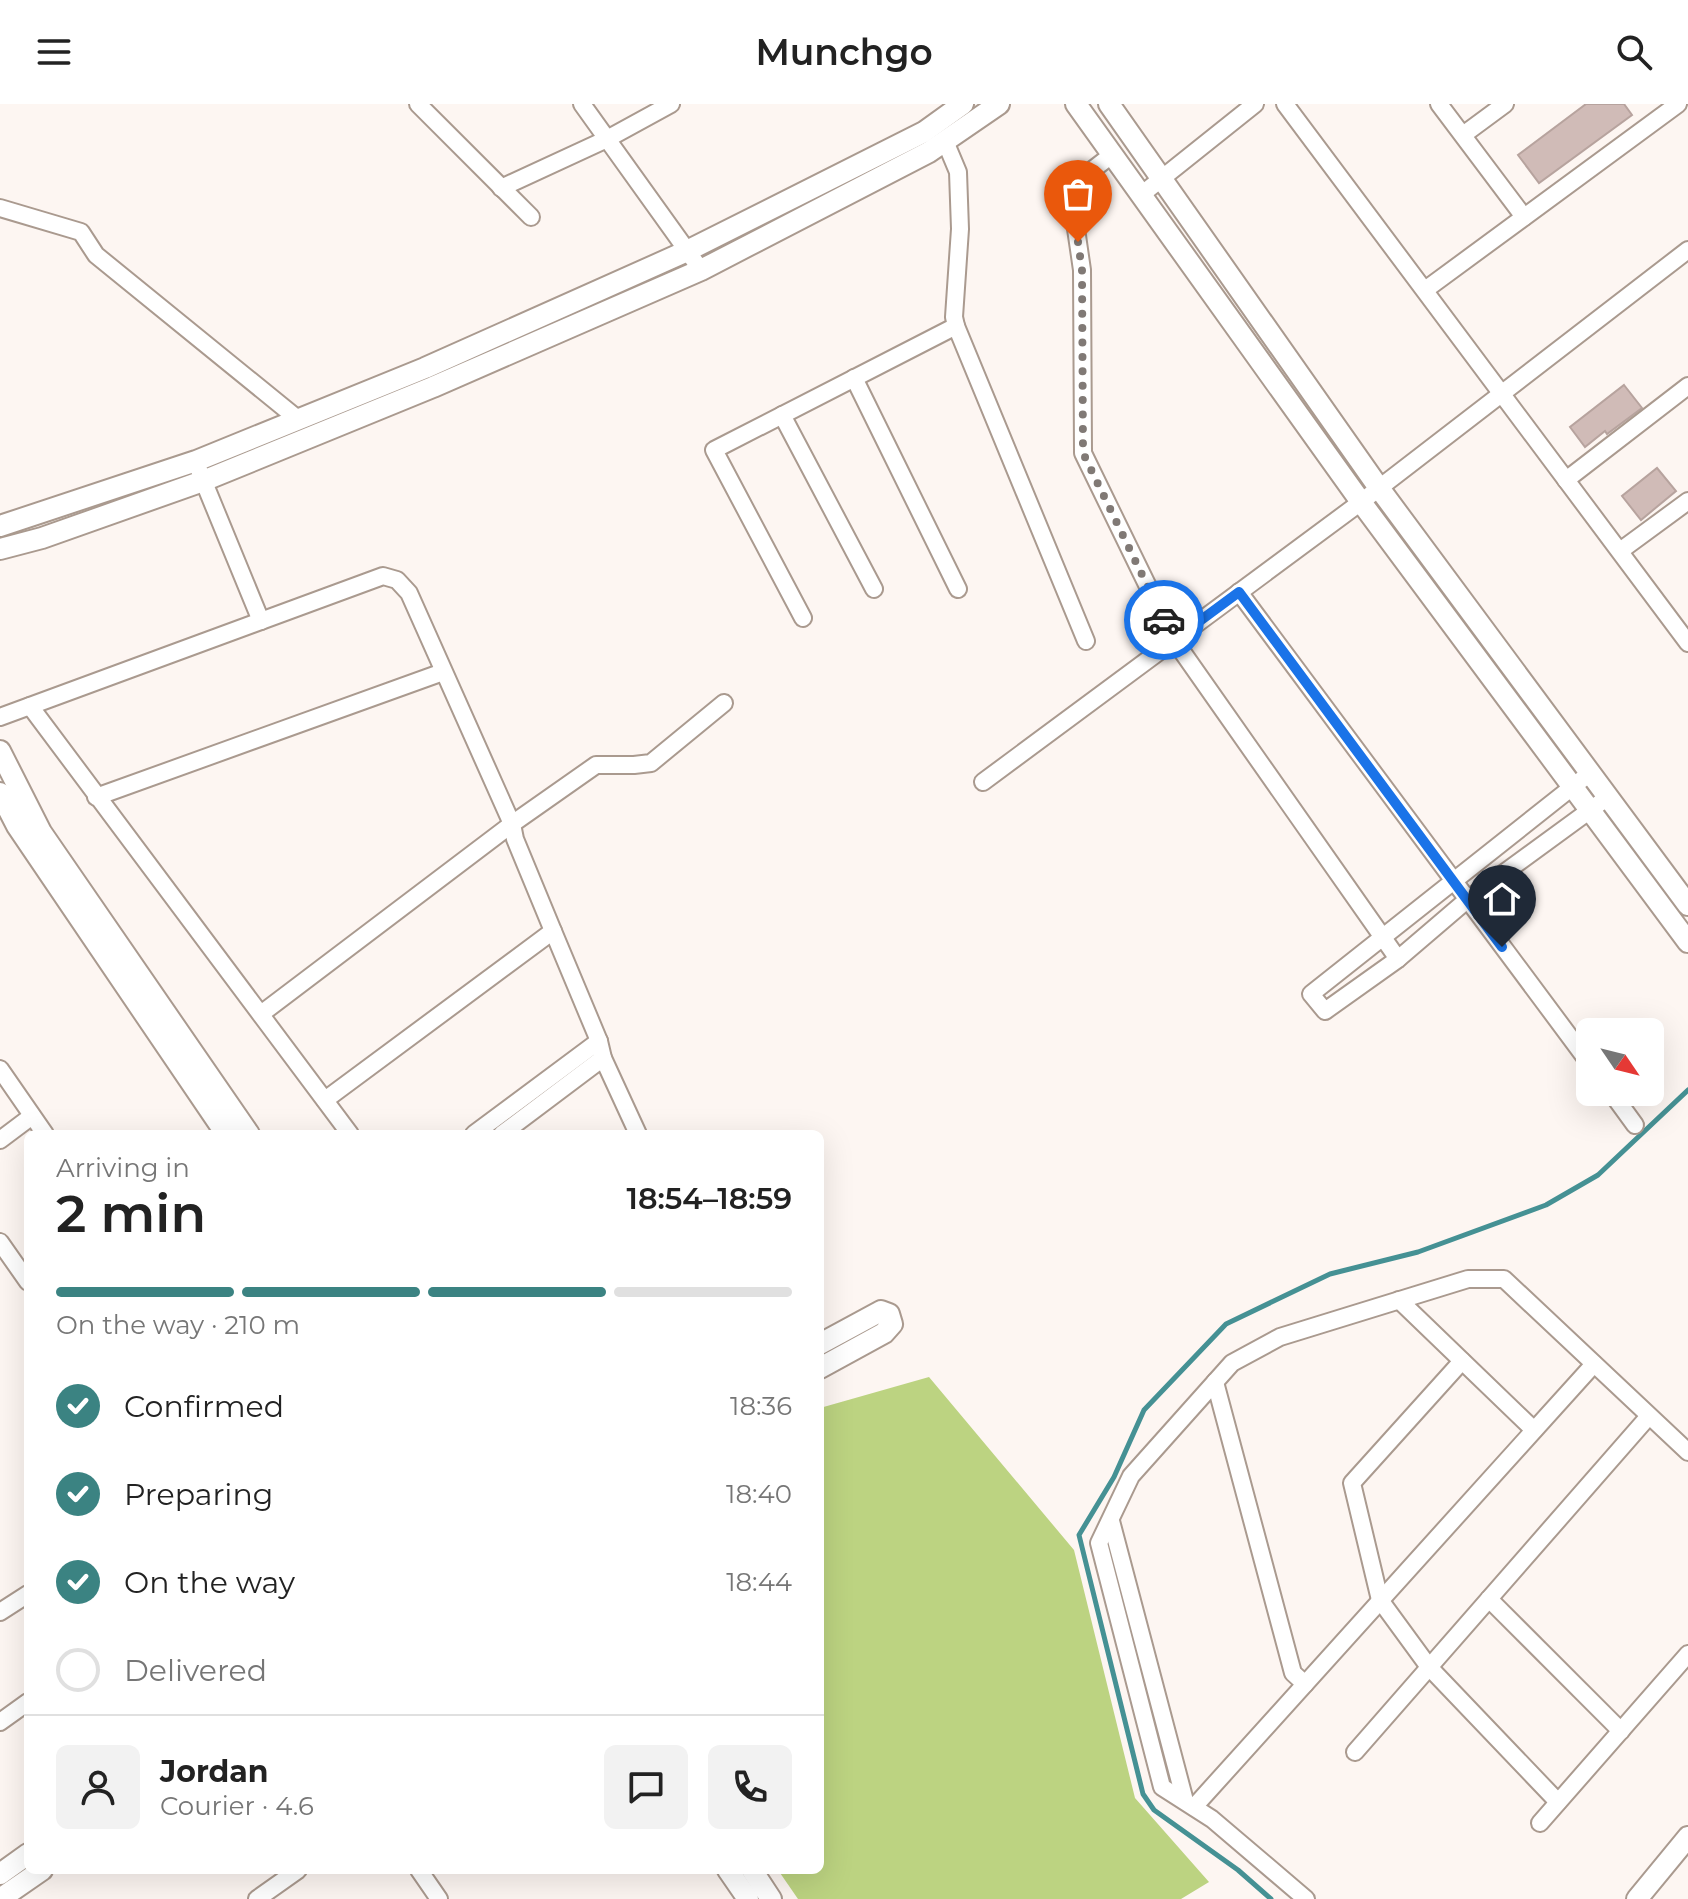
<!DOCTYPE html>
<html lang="en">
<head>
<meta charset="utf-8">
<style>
  :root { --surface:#fff; --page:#f2f2f2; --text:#222; --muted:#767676; --line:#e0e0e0; --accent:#3b8382 }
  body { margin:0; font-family:Montserrat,sans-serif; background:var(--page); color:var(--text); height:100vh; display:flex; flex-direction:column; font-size:30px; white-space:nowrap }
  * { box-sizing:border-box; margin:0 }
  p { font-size:26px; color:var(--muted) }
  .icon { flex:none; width:44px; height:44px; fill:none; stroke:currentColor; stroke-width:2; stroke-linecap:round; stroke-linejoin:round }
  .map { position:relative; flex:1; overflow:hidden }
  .drawer { position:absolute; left:24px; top:1026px; width:800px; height:744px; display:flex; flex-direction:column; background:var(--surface); border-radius:12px; box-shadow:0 8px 32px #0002 }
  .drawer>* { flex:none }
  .needle { width:52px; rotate:125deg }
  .buttons { position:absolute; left:1576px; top:914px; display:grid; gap:16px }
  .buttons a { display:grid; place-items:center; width:88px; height:88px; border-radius:12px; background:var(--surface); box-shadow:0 8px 32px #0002; font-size:40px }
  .pin { position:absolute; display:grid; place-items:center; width:68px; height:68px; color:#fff; margin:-82px -34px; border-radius:50% 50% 50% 0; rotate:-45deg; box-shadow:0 0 8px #0007 }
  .pin .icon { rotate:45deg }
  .courier { position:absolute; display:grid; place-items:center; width:80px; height:80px; margin:-40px; border:6px solid #1a73e8; border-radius:50%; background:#fff; color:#222; box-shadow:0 2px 10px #0007 }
  .head em { font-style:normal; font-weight:600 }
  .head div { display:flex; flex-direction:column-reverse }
  .head { display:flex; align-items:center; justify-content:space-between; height:136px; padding:0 32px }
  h1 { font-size:52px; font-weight:600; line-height:60px }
  .bar { display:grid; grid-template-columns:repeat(4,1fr); gap:12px 8px; align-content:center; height:96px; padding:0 32px }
  .bar i { height:10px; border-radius:6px; background:var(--line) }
  .bar .on { background:var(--accent) }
  .bar p { grid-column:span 4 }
  .line { display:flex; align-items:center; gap:20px; padding:0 32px; border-top:2px solid var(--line) }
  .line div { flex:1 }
  .round { display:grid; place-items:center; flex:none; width:84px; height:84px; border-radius:12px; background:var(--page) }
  ol { padding:0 32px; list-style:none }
  li { display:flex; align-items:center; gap:24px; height:88px }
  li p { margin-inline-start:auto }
  li .icon { padding:8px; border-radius:50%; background:var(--accent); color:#fff; stroke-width:4 }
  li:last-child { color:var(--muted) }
  li i { width:44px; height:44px; border:4px solid var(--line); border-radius:50% }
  header { display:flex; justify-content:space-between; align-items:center; height:104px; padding:0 32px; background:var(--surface); font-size:36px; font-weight:600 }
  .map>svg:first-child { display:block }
  .green { fill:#bcd381 }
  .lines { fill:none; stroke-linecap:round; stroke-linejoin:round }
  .stream { stroke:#459194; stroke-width:5 }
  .building { fill:#d0bbb7; stroke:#b7a39e; stroke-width:2 }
  .minor-casing { stroke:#aa9a8f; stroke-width:20 }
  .tertiary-casing { stroke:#aa9a8f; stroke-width:24 }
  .minor { stroke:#fff; stroke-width:16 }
  .tertiary { stroke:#fff; stroke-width:20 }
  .done { stroke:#807975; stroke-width:8; stroke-dasharray:0 14.4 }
  .route { stroke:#1a73e8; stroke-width:10 }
</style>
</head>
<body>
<header><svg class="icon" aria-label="menu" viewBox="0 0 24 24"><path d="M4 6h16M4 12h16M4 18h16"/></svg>Munchgo<svg class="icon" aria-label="search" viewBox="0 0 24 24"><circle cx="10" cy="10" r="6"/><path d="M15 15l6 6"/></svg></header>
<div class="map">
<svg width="1688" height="1795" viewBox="0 0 1688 1795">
  <rect width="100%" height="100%" fill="#fdf6f2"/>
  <!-- green -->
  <polygon class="green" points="929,1273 1074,1446 1135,1694 1209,1778 1181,1795 798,1795 778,1766 820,1766 820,1304"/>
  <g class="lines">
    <!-- stream -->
    <polyline class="stream" points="1271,1795 1238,1766 1154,1706 1143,1690 1079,1431 1114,1373 1144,1306 1226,1220 1330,1170 1418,1148 1546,1101 1598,1071 1688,986"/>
  </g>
  <!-- building -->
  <g class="building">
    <polygon points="1586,0 1624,0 1632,11 1539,79 1518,51"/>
    <polygon points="1624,281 1642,304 1607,330 1605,327 1585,343 1570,323"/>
    <polygon points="1657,364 1676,387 1641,416 1622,392"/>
  </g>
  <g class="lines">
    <defs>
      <g id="minor">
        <polyline points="418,0 531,113"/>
        <polyline points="582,0 701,166"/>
        <polyline points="1285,0 1688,539"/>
        <polyline points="1439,0 1524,113"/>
        <polyline points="1463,31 1505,0"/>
        <polyline points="945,37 958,68 960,125 954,213 956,222 1086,537"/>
        <polyline points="1113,50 1065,87 1074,111 1082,166 1083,349 1174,536 1398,855"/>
        <polyline points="501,84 607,35 671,0"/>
        <polyline points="1141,91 1255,0"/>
        <polyline points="0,104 81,128 96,151 299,316"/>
        <polyline points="1425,186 1678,0"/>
        <polyline points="854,274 958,485"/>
        <polyline points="782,311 874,485"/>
        <polyline points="199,366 261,517"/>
        <polyline points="1566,376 1688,282"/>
        <polyline points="1620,447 1688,397"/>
        <polyline points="1239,488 1590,960"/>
        <polyline points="803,514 714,346 956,222"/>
        <polyline points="30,602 350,1030"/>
        <polyline points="0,613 383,472 397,476 409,489 512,720 515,735 553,827 325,996"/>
        <polyline points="1590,669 1311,890 1325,907 1398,855 1467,796 1608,693"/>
        <polyline points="983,678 1361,398 1688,146"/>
        <polyline points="96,693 443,568"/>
        <polyline points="553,827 599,937 603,954 638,1030"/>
        <polyline points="261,910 512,720 596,661 634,661 651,659 724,599"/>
        <polyline points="0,965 45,1030"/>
        <polyline points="1611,988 1635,1021"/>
        <polyline points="474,1030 599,937"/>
        <polyline points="502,1030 603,954"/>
        <polyline points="0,1036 32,1012"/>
        <polyline points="0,1138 28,1178"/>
        <polyline points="1399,1196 1534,1326"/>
        <polyline points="1462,1257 1352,1379 1380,1496 1429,1563 1558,1698"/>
        <polyline points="1215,1278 1293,1569 1305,1580"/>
        <polyline points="1111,1417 1185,1697"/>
        <polyline points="1489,1495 1621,1627"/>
        <polyline points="0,1508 28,1490"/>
        <polyline points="0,1618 28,1598"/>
        <polyline points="1355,1648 1649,1312"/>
        <polyline points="1194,1703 1594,1260"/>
        <polyline points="1540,1719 1688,1550"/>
        <polyline points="419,1766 439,1795"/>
        <polyline points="257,1795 298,1766"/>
        <polyline points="1306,1795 1212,1715 1162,1683 1099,1439 1131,1372 1232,1259 1280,1233 1468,1175 1504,1175 1688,1348"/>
      </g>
      <g id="tertiary">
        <polyline points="1076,0 1361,398 1688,838"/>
        <polyline points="1109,0 1379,384 1688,801"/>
        <polyline points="0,422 196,357 425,264 687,147 924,28 963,0"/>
        <polyline points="0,445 42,434 203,377 433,283 701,166 929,48 999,0"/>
        <polyline points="0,647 41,728 249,1030"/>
        <polyline points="0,689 17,722 226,1030"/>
        <polyline points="820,1240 881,1207 889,1210 892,1220 884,1229 820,1264"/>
        <polyline points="728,1766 748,1795"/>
        <polyline points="752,1766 771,1795"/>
        <polyline points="0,1770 28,1750"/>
        <polyline points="0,1795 42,1766"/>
        <polyline points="1637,1795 1688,1733"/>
      </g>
    </defs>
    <!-- minor casing -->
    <use href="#minor" class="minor-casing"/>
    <!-- tertiary casing -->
    <use href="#tertiary" class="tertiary-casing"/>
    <!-- minor -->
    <use href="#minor" class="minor"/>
    <!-- tertiary -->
    <use href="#tertiary" class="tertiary"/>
  </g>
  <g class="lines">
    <!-- done -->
    <polyline class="done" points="1078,138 1082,166 1083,349 1164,516"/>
    <!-- route -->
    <polyline class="route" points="1164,516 1174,536 1239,488 1502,843"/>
  </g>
</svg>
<div class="buttons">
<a><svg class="needle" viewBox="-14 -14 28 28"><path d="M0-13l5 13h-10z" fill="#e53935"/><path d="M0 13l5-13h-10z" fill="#767676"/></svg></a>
</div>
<div class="pin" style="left:1078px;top:138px;background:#ea580c"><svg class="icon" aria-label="bag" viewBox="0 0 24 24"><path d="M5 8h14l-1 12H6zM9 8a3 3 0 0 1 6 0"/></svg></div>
<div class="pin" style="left:1502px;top:843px;background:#1f2937"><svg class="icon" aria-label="home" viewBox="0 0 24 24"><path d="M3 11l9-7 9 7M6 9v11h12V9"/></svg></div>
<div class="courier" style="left:1164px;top:516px"><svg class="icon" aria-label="car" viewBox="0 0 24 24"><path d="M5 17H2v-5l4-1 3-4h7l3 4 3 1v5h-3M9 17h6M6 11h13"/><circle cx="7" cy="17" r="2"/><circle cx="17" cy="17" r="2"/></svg></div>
<section class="drawer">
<div class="head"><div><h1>2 min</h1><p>Arriving in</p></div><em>18:54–18:59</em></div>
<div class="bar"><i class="on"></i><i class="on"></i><i class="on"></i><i></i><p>On the way · 210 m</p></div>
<ol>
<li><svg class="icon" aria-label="check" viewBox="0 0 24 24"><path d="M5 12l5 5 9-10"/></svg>Confirmed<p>18:36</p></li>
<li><svg class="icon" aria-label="check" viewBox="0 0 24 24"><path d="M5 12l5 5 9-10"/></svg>Preparing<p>18:40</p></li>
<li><svg class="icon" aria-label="check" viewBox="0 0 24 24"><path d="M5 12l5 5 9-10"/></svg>On the way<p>18:44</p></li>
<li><i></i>Delivered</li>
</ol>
<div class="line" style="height:144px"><a class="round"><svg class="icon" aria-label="person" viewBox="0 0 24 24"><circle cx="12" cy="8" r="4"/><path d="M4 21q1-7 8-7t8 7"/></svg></a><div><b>Jordan</b><p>Courier · 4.6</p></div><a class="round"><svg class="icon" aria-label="chat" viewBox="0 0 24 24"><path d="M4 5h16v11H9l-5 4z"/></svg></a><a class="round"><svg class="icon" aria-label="phone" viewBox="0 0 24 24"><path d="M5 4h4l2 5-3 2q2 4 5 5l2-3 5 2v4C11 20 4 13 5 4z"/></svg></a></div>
</section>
</div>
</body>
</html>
